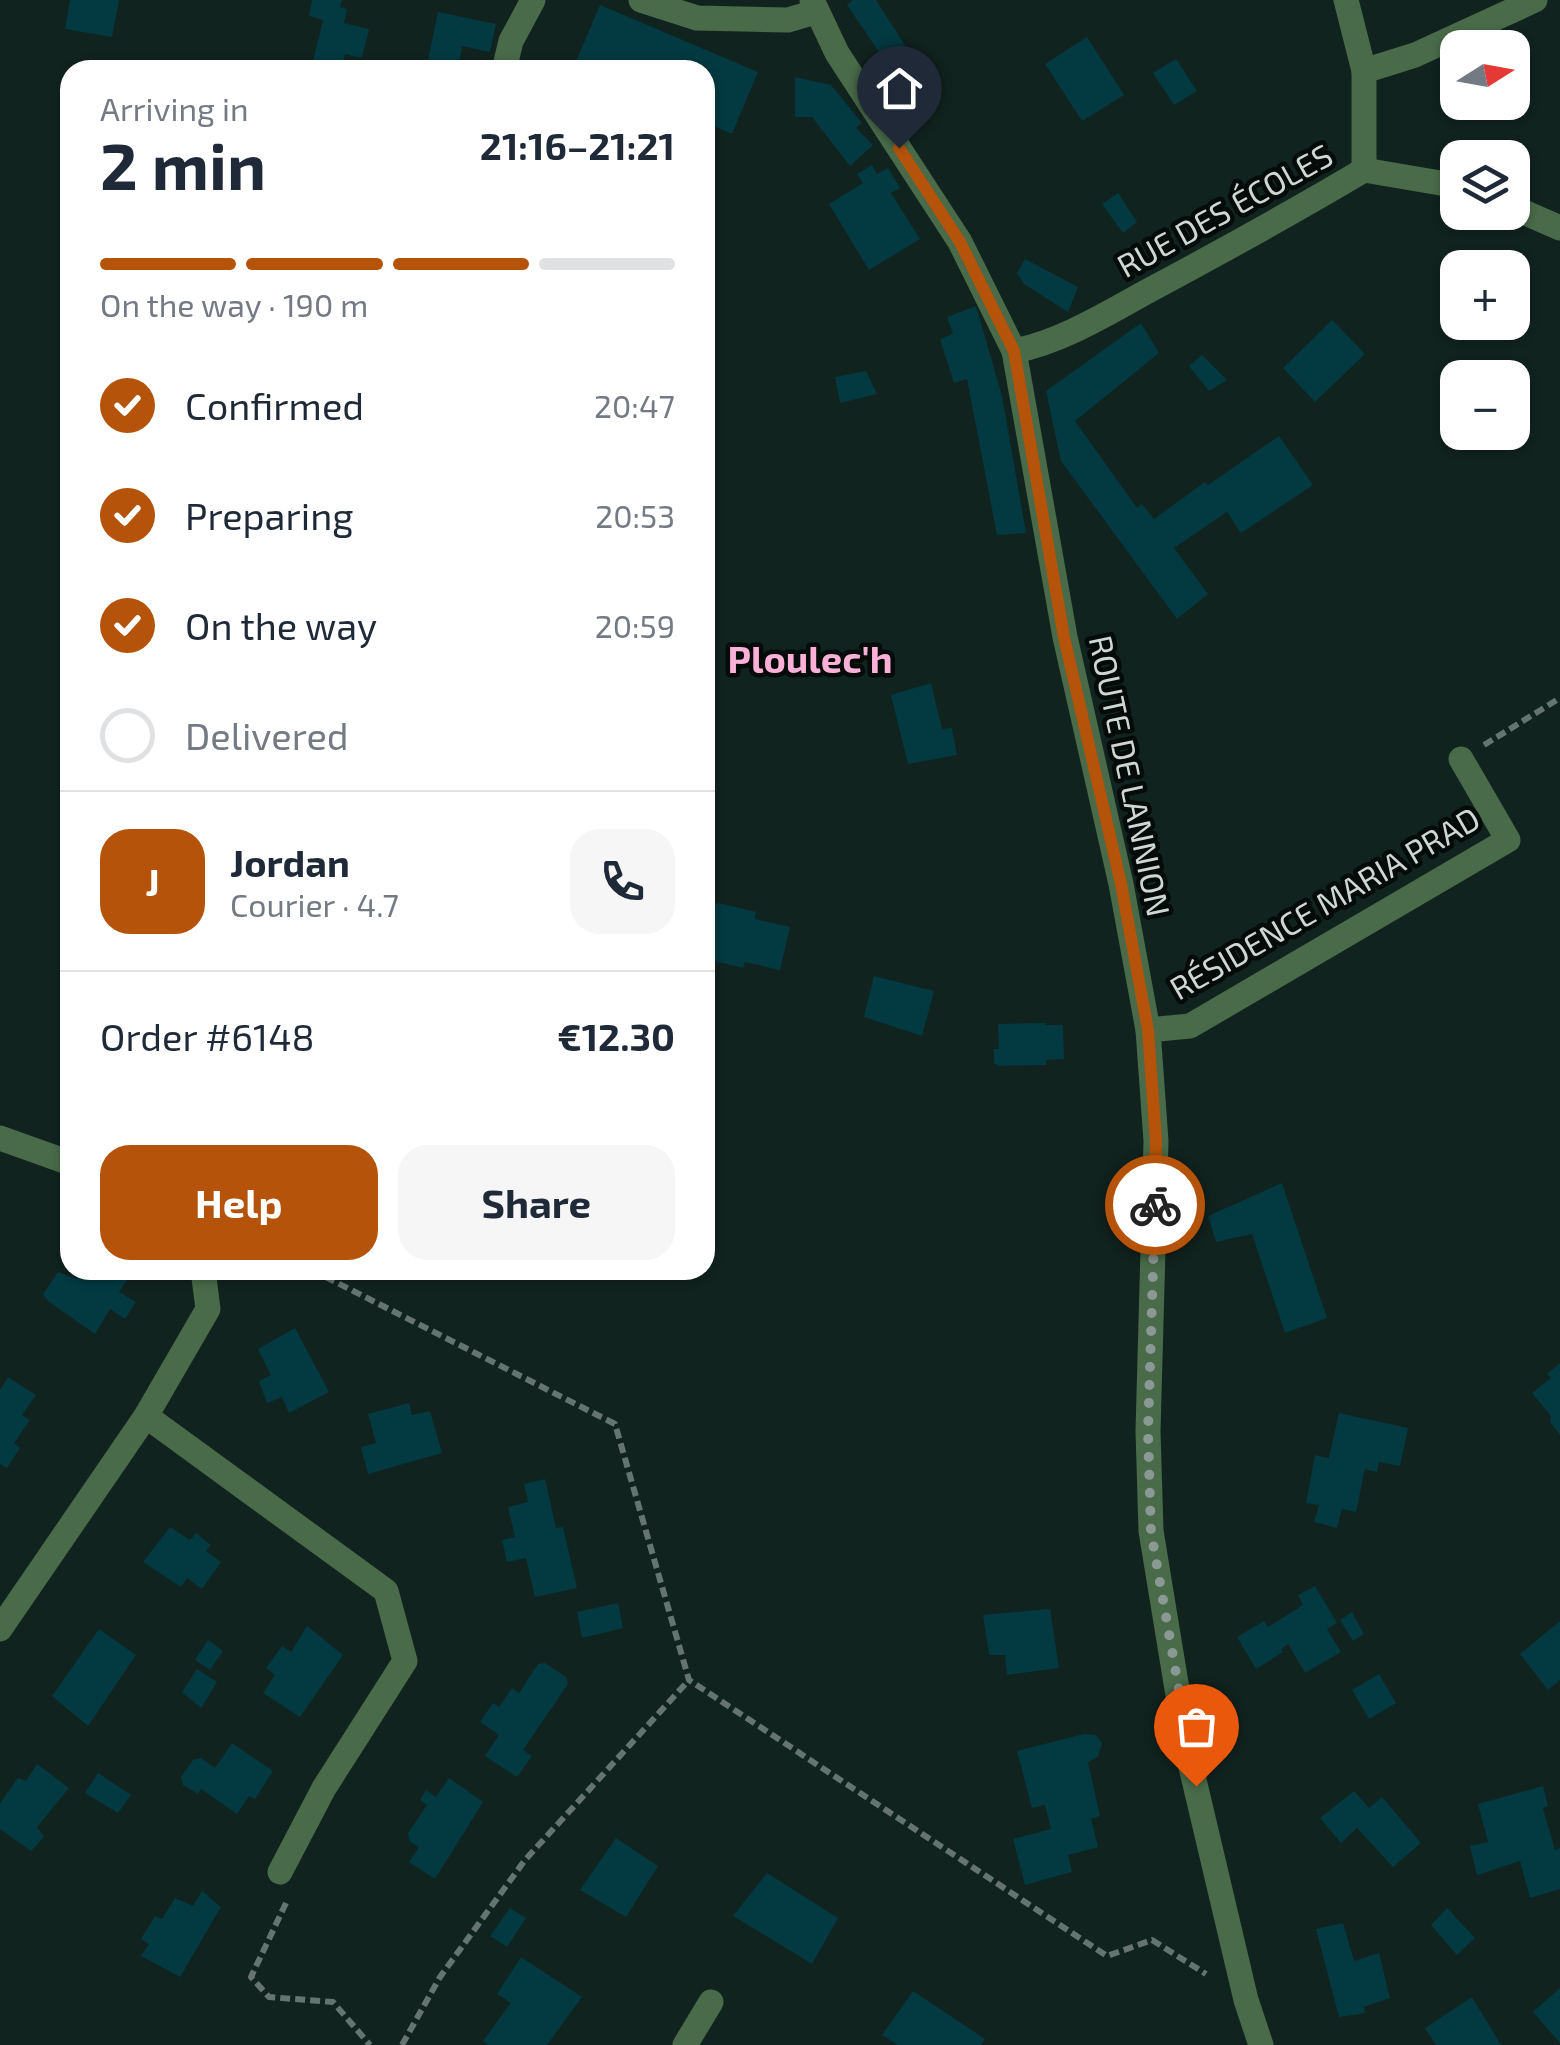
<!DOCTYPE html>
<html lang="en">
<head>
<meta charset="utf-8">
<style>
  :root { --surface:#fff; --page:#f6f6f7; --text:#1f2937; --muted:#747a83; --line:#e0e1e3; --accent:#b45309 }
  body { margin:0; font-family:"Exo 2",sans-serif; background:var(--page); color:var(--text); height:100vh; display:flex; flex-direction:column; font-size:38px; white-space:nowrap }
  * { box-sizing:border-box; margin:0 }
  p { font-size:32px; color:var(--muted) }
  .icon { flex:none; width:55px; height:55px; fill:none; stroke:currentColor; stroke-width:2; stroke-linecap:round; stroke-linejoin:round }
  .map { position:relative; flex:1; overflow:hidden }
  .details { position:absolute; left:60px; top:60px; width:655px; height:1220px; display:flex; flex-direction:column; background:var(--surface); border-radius:30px; box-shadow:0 2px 8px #0004 }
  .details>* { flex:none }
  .needle { width:65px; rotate:79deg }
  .controls { position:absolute; left:1440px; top:30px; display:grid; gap:20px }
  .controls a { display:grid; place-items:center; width:90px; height:90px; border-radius:20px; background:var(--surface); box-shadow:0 2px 8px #0004; font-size:50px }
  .pin { position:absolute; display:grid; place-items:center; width:85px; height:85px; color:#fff; margin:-102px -42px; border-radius:50% 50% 50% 0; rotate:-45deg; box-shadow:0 0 10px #0007 }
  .pin .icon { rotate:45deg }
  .courier { position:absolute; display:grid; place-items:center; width:100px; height:100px; margin:-50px; border:8px solid #b45309; border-radius:50%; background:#fff; color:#222; box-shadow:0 2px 12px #0007 }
  .summary em { font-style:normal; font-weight:700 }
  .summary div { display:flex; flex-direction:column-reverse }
  .summary { display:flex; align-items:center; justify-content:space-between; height:170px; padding:0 40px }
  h1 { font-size:65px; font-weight:700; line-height:75px }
  .bar { display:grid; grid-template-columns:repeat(4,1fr); gap:15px 10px; align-content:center; height:120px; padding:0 40px }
  .bar i { height:12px; border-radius:8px; background:var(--line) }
  .bar .current { background:var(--accent) }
  .bar p { grid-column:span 4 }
  .line { display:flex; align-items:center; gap:25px; padding:0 40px; border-top:2px solid var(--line) }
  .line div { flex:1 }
  .round { display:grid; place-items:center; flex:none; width:105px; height:105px; border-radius:30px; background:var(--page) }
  ol { padding:0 40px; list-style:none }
  li { display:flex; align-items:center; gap:30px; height:110px }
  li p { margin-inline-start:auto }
  li .icon { padding:10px; border-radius:50%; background:var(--accent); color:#fff; stroke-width:4 }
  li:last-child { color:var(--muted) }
  li i { width:55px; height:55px; border:5px solid var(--line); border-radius:50% }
  .cta { display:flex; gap:20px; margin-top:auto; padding:20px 40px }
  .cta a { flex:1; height:115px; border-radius:30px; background:var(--accent); color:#fff; font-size:40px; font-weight:700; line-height:115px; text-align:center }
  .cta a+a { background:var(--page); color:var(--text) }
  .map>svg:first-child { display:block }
  .building { fill:#033941 }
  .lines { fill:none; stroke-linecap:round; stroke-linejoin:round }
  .path { stroke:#657471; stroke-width:6; stroke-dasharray:10 5; stroke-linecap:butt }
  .minor { stroke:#496b49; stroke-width:25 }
  .done { stroke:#8b9995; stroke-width:10; stroke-dasharray:0 18 }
  .route { stroke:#b45309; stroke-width:12 }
  .labels { text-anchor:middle; stroke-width:9; stroke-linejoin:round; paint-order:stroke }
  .street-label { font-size:32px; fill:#cdd8d5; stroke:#040b09 }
  .quarter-label { font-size:38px; font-weight:bold; fill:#fbb0d8; stroke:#040b09 }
</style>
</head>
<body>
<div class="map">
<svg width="1560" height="2045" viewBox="0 0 1560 2045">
  <rect width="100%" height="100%" fill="#11231f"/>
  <!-- building -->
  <g class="building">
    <polygon points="70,0 119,0 112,37 65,29"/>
    <polygon points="312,0 342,0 340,7 347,9 344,23 369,29 362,58 345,54 341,70 311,70 323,20 309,16"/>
    <polygon points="853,0 876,0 906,47 886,62 847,5"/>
    <polygon points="600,5 758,72 732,134 705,122 705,70 582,70 574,66"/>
    <polygon points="438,12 496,24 490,52 462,46 458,70 419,70 420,63 427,64"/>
    <polygon points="1087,37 1124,95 1082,121 1045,64"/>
    <polygon points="1176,59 1197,91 1174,105 1153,73"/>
    <polygon points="795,77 831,85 862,123 856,128 873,145 850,166 812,117 795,117"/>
    <polygon points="872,165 877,174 888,168 900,188 891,193 920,239 869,270 829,204 863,183 857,174"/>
    <polygon points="1118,193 1137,222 1123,233 1102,204"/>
    <polygon points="1025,259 1078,287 1068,312 1024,284 1017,273"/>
    <polygon points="976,306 1002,396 1026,533 997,535 967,379 954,383 940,339 953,334 947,317"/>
    <polygon points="1332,320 1365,354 1315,402 1283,368"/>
    <polygon points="1141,323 1159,353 1075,421 1137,508 1142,504 1154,519 1205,482 1208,485 1279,436 1313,485 1241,533 1227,512 1174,548 1208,594 1177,619 1061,461 1046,391"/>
    <polygon points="1202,355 1227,380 1209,391 1189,366"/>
    <polygon points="866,371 877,394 840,403 835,377"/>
    <polygon points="931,683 942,729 952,728 957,755 908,764 891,695"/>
    <polygon points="718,903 756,912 755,919 790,927 780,970 745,962 743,968 705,959 705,928 710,908"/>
    <polygon points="874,976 934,991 922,1036 864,1017"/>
    <polygon points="1045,1023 1045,1025 1063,1025 1064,1059 1046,1060 1046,1065 999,1066 994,1063 994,1049 999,1049 998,1024"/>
    <polygon points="1282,1183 1327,1318 1285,1333 1252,1234 1216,1242 1208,1216"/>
    <polygon points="83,1270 132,1272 119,1292 136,1302 125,1319 110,1309 95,1334 48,1301 43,1294 58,1272 77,1279"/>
    <polygon points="295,1328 329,1392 289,1413 282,1397 267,1403 259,1381 271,1375 258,1349"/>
    <polygon points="1560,1363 1560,1435 1550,1422 1551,1416 1532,1393 1551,1378 1547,1374"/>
    <polygon points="8,1377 36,1395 22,1415 30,1420 14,1443 20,1448 7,1468 0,1464 0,1390"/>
    <polygon points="409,1403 412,1415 430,1411 442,1453 368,1474 361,1447 376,1443 368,1414"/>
    <polygon points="1339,1413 1408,1428 1400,1466 1379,1462 1377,1472 1365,1469 1356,1512 1342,1509 1337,1528 1314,1522 1319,1505 1306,1503 1315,1455 1329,1458"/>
    <polygon points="545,1479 556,1528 563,1527 577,1588 535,1597 526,1558 507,1562 502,1540 515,1537 508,1507 528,1502 524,1484"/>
    <polygon points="170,1527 190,1540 196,1533 211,1545 206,1551 221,1562 202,1589 187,1578 181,1587 143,1562"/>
    <polygon points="1315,1586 1337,1623 1327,1629 1341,1652 1305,1673 1288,1644 1281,1649 1283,1652 1256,1669 1237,1637 1264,1621 1268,1627 1303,1605 1298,1595"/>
    <polygon points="618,1603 623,1628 582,1638 577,1612"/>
    <polygon points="1050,1609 1059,1668 1007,1675 1005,1655 989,1655 983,1615"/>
    <polygon points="1352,1612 1364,1634 1353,1641 1340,1620"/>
    <polygon points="1560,1621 1560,1680 1548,1690 1520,1654"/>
    <polygon points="307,1626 343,1655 300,1717 263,1693 275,1675 266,1668 282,1646 291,1652"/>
    <polygon points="99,1629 136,1655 88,1726 52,1696"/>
    <polygon points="208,1640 223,1651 210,1670 195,1660"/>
    <polygon points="545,1663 566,1677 568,1684 523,1750 532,1756 517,1777 485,1756 499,1735 480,1722 493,1703 499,1707 512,1688 519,1693 538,1664"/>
    <polygon points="197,1669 217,1682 201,1708 182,1692"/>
    <polygon points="1379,1674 1396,1703 1369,1719 1352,1690"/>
    <polygon points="1084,1734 1096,1735 1102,1743 1098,1757 1088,1762 1100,1816 1091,1819 1098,1847 1068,1855 1072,1872 1025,1885 1013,1839 1051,1829 1045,1805 1032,1808 1017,1751"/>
    <polygon points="232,1743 273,1771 255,1799 249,1796 237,1814 201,1789 198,1794 183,1785 181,1777 193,1760 201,1758 215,1768"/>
    <polygon points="37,1764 69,1788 37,1827 44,1837 31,1851 0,1829 0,1803 18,1778 26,1781"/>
    <polygon points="98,1773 131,1795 118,1813 85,1793"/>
    <polygon points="449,1778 483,1802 435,1879 409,1862 419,1847 409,1841 408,1833 427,1805 420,1800 426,1790 436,1797"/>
    <polygon points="1543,1786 1548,1806 1543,1808 1555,1850 1560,1848 1560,1889 1530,1898 1520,1861 1477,1875 1470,1846 1488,1842 1478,1804"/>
    <polygon points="1354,1791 1369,1808 1382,1797 1421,1843 1393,1867 1357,1828 1341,1843 1320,1818"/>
    <polygon points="616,1838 658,1866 626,1917 580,1890"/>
    <polygon points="767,1873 838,1918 812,1964 733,1916"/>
    <polygon points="202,1891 221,1907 180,1977 141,1956 149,1944 141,1939 155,1916 162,1919 175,1898 193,1906"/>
    <polygon points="510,1908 526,1918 507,1947 490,1936"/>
    <polygon points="1447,1908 1475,1938 1457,1955 1431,1925"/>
    <polygon points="1343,1923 1354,1961 1379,1953 1390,1998 1364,2007 1365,2013 1339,2017 1316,1929"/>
    <polygon points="521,1957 582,1997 547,2045 488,2045 483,2041 511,2003 497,1994"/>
    <polygon points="1560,1988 1560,2043 1533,2012"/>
    <polygon points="913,1991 985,2039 981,2045 898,2045 882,2035"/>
    <polygon points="1472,1997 1501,2045 1436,2045 1425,2028"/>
  </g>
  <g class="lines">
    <!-- path -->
    <g class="path">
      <polyline points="1484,745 1560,698"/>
      <polyline points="312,1270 615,1424 689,1680 1107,1956 1152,1940 1206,1974"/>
      <polyline points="286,1903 251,1977 269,1997 333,2002 370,2045"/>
      <polyline points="402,2045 440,1977 525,1860 689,1680"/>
    </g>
    <!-- minor -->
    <g class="minor">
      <polyline points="641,0 697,18 788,20 815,12"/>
      <polyline points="812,0 837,53 960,242 1014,351 1065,637 1121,884 1148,1030 1156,1141 1148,1431 1151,1531 1187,1750 1246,2000 1261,2045"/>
      <polyline points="1346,0 1364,71 1364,170"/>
      <polyline points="504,70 511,41 533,0"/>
      <polyline points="1364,71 1415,55 1535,0"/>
      <polyline points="1364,170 1458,186"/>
      <polyline points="1512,207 1560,228"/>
      <path d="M1014,351c47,-9 92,-37 134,-60 73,-39 145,-79 216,-121"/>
      <polyline points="1148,1030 1190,1026 1508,840 1461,759"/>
      <polyline points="0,1138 70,1163"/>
      <polyline points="146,1416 386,1591 405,1661 324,1788 280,1872"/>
      <polyline points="0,1629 146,1416 208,1309 203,1270"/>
      <polyline points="685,2045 711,2002"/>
    </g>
  </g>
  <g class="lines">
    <!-- done -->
    <polyline class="done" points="1155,1205 1148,1432 1151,1532 1196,1786"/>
    <!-- route -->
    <polyline class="route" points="899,148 960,242 1014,351 1064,637 1121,884 1148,1030 1156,1141 1155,1205"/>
  </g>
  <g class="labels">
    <!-- street labels -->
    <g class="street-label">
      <text transform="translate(1225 211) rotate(-29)" y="11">RUE DES ÉCOLES</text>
      <text transform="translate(1129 776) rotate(78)" y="11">ROUTE DE LANNION</text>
      <text transform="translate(1325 904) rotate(-30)" y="11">RÉSIDENCE MARIA PRAD</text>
    </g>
    <!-- quarter labels -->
    <g class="quarter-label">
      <text x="810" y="673">Ploulec'h</text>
    </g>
  </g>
</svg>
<div class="controls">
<a><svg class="needle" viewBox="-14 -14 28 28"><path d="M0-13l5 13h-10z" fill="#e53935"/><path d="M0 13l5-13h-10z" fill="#747a83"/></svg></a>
<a><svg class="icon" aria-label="layers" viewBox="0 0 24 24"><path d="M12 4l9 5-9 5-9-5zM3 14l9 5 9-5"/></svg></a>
<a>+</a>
<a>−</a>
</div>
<div class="pin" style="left:1196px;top:1786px;background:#ea580c"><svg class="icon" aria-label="bag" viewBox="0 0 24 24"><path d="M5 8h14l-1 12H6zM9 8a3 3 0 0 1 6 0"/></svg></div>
<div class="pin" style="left:899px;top:148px;background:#1f2937"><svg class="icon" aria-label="home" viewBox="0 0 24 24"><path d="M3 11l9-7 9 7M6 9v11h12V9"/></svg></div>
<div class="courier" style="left:1155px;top:1205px"><svg class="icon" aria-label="bike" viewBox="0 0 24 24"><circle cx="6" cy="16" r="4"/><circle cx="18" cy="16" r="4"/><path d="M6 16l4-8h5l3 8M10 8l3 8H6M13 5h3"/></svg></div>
<section class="details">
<div class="summary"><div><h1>2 min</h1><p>Arriving in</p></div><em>21:16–21:21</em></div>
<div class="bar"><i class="current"></i><i class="current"></i><i class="current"></i><i></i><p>On the way · 190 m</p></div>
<ol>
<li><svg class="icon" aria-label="check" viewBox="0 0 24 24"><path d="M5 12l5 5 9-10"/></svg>Confirmed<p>20:47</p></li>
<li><svg class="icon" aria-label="check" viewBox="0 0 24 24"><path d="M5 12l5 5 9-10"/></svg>Preparing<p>20:53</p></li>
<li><svg class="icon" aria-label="check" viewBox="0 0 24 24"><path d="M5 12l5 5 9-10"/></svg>On the way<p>20:59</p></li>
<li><i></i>Delivered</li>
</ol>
<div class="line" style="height:180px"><b class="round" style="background:var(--accent);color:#fff">J</b><div><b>Jordan</b><p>Courier · 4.7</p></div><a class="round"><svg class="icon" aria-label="phone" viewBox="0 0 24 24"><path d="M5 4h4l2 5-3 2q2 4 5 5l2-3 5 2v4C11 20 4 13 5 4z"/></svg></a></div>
<div class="line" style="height:130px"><div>Order #6148</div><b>€12.30</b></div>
<div class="cta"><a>Help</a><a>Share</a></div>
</section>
</div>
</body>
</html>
